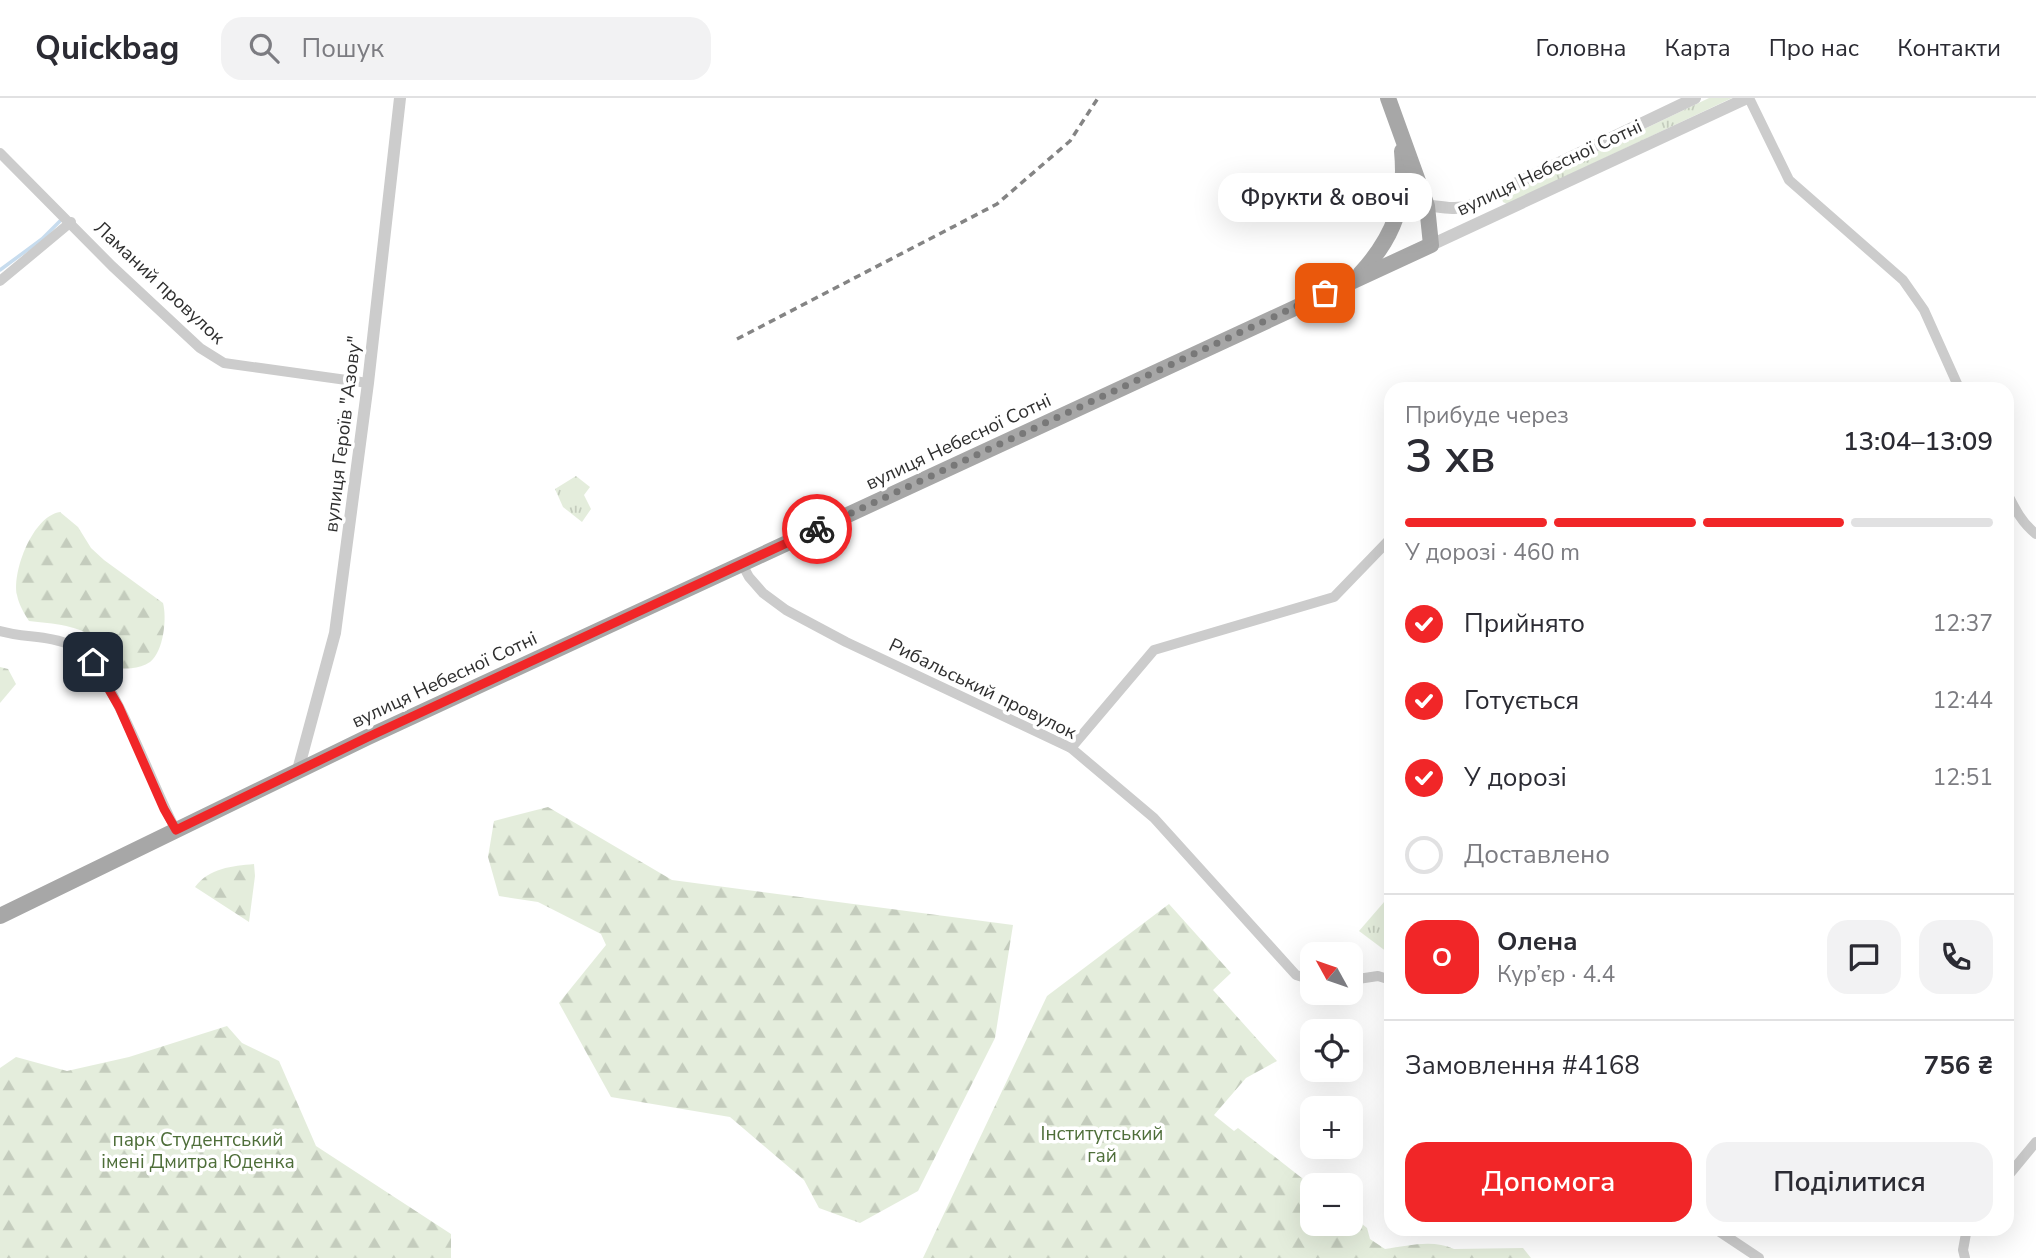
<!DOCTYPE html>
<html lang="uk">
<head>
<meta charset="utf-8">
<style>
  :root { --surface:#fff; --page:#f2f2f3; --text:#2b2b33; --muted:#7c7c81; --line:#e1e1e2; --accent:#f12628 }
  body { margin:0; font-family:"Nunito Sans",sans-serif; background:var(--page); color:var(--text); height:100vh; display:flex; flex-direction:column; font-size:26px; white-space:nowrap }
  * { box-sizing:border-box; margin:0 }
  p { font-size:23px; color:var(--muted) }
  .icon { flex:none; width:38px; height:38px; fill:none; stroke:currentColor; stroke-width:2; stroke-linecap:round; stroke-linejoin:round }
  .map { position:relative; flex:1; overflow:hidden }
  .side { position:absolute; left:1384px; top:284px; width:630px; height:854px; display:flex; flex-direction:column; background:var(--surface); border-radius:21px; box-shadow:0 7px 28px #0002 }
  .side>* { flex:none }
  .needle { width:46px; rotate:310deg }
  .controls { position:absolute; left:1300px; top:844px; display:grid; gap:14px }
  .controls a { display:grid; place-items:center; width:63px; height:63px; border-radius:14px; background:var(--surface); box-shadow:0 7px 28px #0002; font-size:35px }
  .pin { position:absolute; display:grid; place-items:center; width:60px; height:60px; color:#fff; margin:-30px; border-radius:14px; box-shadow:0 4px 10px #0006 }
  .courier { position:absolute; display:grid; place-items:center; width:70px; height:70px; margin:-35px; border:5px solid #f12628; border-radius:50%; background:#fff; color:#222; box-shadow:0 2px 9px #0007 }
  .bubble { position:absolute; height:49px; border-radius:21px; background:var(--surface); box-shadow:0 7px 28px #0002; font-size:23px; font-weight:600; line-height:49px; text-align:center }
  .head em { font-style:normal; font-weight:600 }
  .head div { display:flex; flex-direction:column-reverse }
  .head { display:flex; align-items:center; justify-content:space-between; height:119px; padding:0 21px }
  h1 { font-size:46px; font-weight:600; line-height:52px }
  .bar { display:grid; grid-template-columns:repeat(4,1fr); gap:10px 7px; align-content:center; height:84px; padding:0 21px }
  .bar i { height:9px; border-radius:5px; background:var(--line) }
  .bar .on { background:var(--accent) }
  .bar p { grid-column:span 4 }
  .line { display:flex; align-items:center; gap:18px; padding:0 21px; border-top:2px solid var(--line) }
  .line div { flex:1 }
  .round { display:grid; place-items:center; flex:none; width:74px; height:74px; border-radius:21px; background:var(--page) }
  ol { padding:0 21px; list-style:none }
  li { display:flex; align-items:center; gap:21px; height:77px }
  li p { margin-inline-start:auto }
  li .icon { padding:7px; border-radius:50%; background:var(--accent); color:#fff; stroke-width:4 }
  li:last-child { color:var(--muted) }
  li i { width:38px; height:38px; border:4px solid var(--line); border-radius:50% }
  .cta { display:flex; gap:14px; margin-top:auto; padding:14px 21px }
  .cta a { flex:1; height:80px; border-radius:21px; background:var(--accent); color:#fff; font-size:28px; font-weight:600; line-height:80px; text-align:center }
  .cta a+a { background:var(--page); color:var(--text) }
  header { display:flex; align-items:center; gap:42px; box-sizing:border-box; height:98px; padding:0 35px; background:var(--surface); border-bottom:2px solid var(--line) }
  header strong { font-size:33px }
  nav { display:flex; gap:38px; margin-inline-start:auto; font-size:24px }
  .search { width:490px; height:63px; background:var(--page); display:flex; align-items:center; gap:18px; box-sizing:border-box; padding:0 24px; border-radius:21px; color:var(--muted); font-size:26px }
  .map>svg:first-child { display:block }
  .grass { fill:url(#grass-tufts) }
  .forest { fill:url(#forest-firs) }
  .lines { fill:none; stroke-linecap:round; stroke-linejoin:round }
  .stream { stroke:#c7dcee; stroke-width:3.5 }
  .minor { stroke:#ccc; stroke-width:10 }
  .tertiary { stroke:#ccc; stroke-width:12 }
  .primary { stroke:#a7a7a7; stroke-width:16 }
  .rail { stroke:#848484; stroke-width:3.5; stroke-dasharray:7 5; stroke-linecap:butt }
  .done { stroke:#787878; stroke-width:7; stroke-dasharray:0 12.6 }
  .route { stroke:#f12628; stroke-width:9 }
  .labels { text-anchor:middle; stroke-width:7; stroke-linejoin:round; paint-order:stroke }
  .street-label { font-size:19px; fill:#2f2f2f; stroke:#fff }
  .park-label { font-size:19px; fill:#4e6e39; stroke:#fff }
</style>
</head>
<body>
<header>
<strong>Quickbag</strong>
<div class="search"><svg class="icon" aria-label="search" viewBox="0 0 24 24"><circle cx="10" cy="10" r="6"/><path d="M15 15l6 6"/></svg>Пошук</div>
<nav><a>Головна</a><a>Карта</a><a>Про нас</a><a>Контакти</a></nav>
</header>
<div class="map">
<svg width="2036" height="1160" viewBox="0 0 2036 1160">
  <defs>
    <pattern id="grass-tufts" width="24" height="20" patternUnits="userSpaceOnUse" patternTransform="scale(1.75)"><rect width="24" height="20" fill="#e4eddc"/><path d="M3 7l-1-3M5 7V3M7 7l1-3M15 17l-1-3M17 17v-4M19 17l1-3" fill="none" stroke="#c4ccbd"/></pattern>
    <pattern id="forest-firs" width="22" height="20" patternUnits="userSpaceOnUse" patternTransform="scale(1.75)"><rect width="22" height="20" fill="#e4eddc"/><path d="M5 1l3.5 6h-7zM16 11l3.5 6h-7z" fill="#c4ccbd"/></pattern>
  </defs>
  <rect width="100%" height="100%" fill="#fff"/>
  <!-- grass -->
  <g class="grass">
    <polygon points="1709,0 1732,0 1507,106 1503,104 1502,101 1504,98"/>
    <polygon points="576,378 590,389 584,397 591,411 582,424 563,409 555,391"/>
    <polygon points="1391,796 1391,857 1359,833"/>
  </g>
  <!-- forest -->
  <g class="forest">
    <path d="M60,414l18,15 13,21 13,12 59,43c4,15 1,48 -13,59 -11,8 -26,6 -38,7 -4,-8 -7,-20 -13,-26 -17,-19 -47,-19 -70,-22 -5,-8 -10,-16 -12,-26 -5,-24 16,-79 43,-83z"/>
    <polygon points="0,569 8,571 16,586 0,605"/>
    <polygon points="548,709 672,782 1013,827 995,940 918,1093 860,1125 819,1110 804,1082 730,1019 611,999 559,905 606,847 601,836 538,804 499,798 488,759 494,723"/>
    <path d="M254,766l1,12 -6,46 -54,-35c14,-19 37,-21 59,-23z"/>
    <path d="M1169,806l62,69 -18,17 64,71 -31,17 -32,37 20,16 4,-3 74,58v37h39v-8l16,13 3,11 15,10c23,-3 47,-10 69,0l69,-1 8,10h-608l124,-262z"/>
    <polygon points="227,928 242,945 279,963 316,1048 451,1136 451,1160 0,1160 0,970 16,959 67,973 129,959"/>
  </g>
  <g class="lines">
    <!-- stream -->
    <polyline class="stream" points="0,172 42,141 60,123"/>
    <!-- minor -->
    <g class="minor">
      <polyline points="1749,0 1789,82 1903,182 1924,212 1959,290"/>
      <polyline points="0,55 112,168 200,250 224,265 368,285"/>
      <polyline points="0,183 71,124"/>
      <path d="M2007,395c8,16 15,30 29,41"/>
      <polyline points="742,466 749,479 763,495 786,512 846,544 1071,650 1154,720 1296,877 1312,882"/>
      <path d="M0,533c24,7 50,4 73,15 38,17 80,144 103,184"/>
      <polyline points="1071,650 1154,552 1334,499 1391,440"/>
      <polyline points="1351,882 1378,878 1391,882"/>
      <polyline points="2007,1079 2036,1044"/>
      <polyline points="1714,1130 1759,1160"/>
      <polyline points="1965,1160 1963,1152 1967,1130"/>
    </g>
    <!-- tertiary -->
    <g class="tertiary">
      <path d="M1399,111c21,-11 46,4 70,-3l226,-108"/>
      <polyline points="1431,147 1747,0"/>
      <polyline points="298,672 335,535 368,285 400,0"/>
    </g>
    <!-- primary -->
    <g class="primary">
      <path d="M1360,176c34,-37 47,-72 42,-123"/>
      <polyline points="0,818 368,639 1431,147 1427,108 1388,0"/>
    </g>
    <!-- rail -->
    <polyline class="rail" points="737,241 997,106 1070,43 1098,0"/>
  </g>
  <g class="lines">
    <!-- done -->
    <polyline class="done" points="817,431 1325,195"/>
    <!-- route -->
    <polyline class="route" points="93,564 119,609 164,711 176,732 368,639 817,431"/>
  </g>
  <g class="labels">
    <!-- street labels -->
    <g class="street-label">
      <text transform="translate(1549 69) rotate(-25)" y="7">вулиця Небесної Сотні</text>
      <text transform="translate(160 184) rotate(43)" y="7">Ламаний провулок</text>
      <text transform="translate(342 336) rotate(-83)" y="7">вулиця Героїв "Азову"</text>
      <text transform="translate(958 343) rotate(-25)" y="7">вулиця Небесної Сотні</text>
      <text transform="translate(444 581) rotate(-25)" y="7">вулиця Небесної Сотні</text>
      <text transform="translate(983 590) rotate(26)" y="7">Рибальський провулок</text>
    </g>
    <!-- park labels -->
    <g class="park-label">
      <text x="1102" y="1042">Інститутський<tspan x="1102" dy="22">гай</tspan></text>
      <text x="198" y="1048">парк Студентський<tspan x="198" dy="22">імені Дмитра Юденка</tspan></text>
    </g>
  </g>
</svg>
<div class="controls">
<a><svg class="needle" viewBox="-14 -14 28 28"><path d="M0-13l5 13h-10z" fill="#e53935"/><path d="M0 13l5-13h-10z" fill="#7c7c81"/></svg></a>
<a><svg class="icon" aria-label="locate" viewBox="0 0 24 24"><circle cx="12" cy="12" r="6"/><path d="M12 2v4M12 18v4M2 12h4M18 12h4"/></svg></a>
<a>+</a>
<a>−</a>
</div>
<div class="pin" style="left:1325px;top:195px;background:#ea580c"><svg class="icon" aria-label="bag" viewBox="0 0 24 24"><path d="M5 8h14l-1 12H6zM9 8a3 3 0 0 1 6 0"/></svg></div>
<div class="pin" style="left:93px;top:564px;background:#1f2937"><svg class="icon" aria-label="home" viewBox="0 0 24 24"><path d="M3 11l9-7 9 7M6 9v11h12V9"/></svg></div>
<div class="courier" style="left:817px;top:431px"><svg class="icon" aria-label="bike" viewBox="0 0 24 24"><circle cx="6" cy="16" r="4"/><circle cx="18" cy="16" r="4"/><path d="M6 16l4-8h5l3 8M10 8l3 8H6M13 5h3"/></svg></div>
<div class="bubble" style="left:1218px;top:75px;width:214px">Фрукти &amp; овочі</div>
<section class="side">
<div class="head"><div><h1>3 хв</h1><p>Прибуде через</p></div><em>13:04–13:09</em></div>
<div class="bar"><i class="on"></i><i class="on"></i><i class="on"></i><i></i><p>У дорозі · 460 m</p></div>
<ol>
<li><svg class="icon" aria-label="check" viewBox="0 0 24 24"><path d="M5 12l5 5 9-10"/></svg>Прийнято<p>12:37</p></li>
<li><svg class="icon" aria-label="check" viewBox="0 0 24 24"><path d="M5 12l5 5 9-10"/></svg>Готується<p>12:44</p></li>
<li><svg class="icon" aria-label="check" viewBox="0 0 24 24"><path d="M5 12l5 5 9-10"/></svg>У дорозі<p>12:51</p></li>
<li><i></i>Доставлено</li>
</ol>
<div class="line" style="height:126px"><b class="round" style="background:var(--accent);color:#fff">О</b><div><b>Олена</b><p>Кур’єр · 4.4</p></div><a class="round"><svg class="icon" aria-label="chat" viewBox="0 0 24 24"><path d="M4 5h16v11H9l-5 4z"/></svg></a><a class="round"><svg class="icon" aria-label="phone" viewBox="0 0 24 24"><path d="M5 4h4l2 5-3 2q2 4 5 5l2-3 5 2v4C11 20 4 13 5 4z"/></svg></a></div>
<div class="line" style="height:91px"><div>Замовлення #4168</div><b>756 ₴</b></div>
<div class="cta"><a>Допомога</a><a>Поділитися</a></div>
</section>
</div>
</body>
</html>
